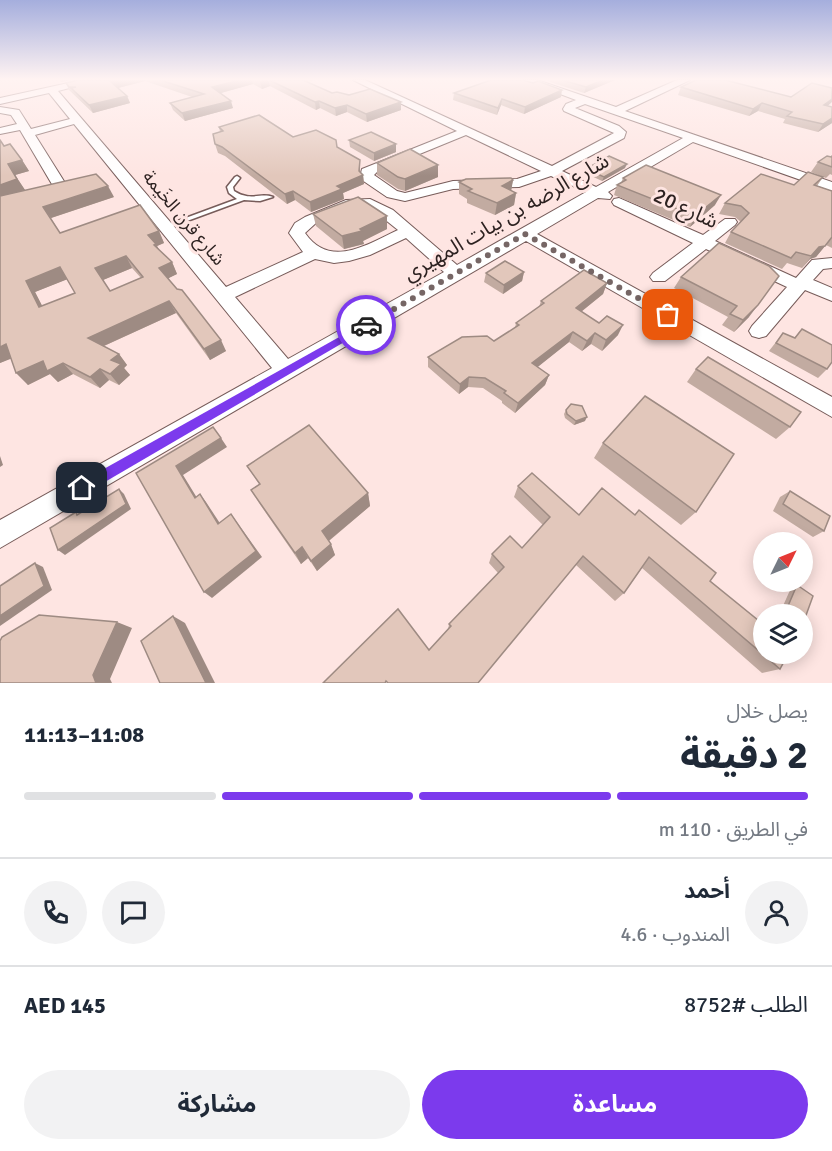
<!DOCTYPE html>
<html lang="ar">
<head>
<meta charset="utf-8">
<style>
  :root { --surface:#fff; --page:#f2f2f3; --text:#1f2937; --muted:#747a83; --line:#e0e1e3; --accent:#7c3aed }
  body { margin:0; font-family:Signika,"Noto Sans Arabic",sans-serif; background:var(--page); color:var(--text); direction:rtl; height:100vh; display:flex; flex-direction:column; font-size:22px; white-space:nowrap }
  * { box-sizing:border-box; margin:0 }
  p { font-size:20px; color:var(--muted) }
  .icon { flex:none; width:33px; height:33px; fill:none; stroke:currentColor; stroke-width:2; stroke-linecap:round; stroke-linejoin:round }
  .map { position:relative; height:683px; overflow:hidden; direction:ltr }
  .details { display:flex; flex-direction:column; background:var(--surface); flex:1 }
  .details>* { flex:none }
  .needle { width:39px; rotate:47deg }
  .buttons { position:absolute; left:753px; top:532px; display:grid; gap:12px }
  .buttons a { display:grid; place-items:center; width:60px; height:60px; border-radius:50%; background:var(--surface); box-shadow:0 3px 15px #0003; font-size:30px }
  .pin { position:absolute; display:grid; place-items:center; width:51px; height:51px; color:#fff; margin:-26px; border-radius:12px; box-shadow:0 3px 9px #0006 }
  .courier { position:absolute; display:grid; place-items:center; width:60px; height:60px; margin:-30px; border:4px solid #7c3aed; border-radius:50%; background:#fff; color:#222; box-shadow:0 2px 8px #0007 }
  .head em { font-style:normal; font-weight:700 }
  .head div { display:flex; flex-direction:column-reverse }
  .head { display:flex; align-items:center; justify-content:space-between; height:102px; padding:0 24px }
  h1 { font-size:39px; font-weight:700; line-height:45px }
  .bar { display:grid; grid-template-columns:repeat(4,1fr); gap:9px 6px; align-content:center; height:72px; padding:0 24px }
  .bar i { height:8px; border-radius:4px; background:var(--line) }
  .bar .current { background:var(--accent) }
  .bar p { grid-column:span 4 }
  .line { display:flex; align-items:center; gap:15px; padding:0 24px; border-top:2px solid var(--line) }
  .line div { flex:1 }
  .round { display:grid; place-items:center; flex:none; width:63px; height:63px; border-radius:32px; background:var(--page) }
  .button { display:flex; gap:12px; margin-top:auto; padding:12px 24px }
  .button a { flex:1; height:69px; border-radius:36px; background:var(--accent); color:#fff; font-size:24px; font-weight:700; line-height:69px; text-align:center }
  .button a+a { background:var(--page); color:var(--text) }
  .map>svg:first-child { display:block }
  .lines { fill:none; stroke-linecap:round; stroke-linejoin:round }
  .lane-casing { stroke:#775c5a; stroke-width:3 }
  .street-casing { stroke:#775c5a; stroke-width:2 }
  .lane { fill:#fff; fill-rule:evenodd }
  .street { fill:#fff; fill-rule:evenodd }
  .wall { fill:#c2aba1; fill-rule:evenodd }
  .shaded-wall { fill:#9e8b83 }
  .building { fill:#e2c7bb; stroke:#9e8b83; stroke-width:1.5; fill-rule:evenodd }
  .route { fill:#7c3aed }
  .done { stroke:#766665; stroke-width:6; stroke-dasharray:0 10.8 }
  .labels { text-anchor:middle; stroke-width:6; stroke-linejoin:round; paint-order:stroke }
  .far-street-label { font-size:18px; fill:#2d2221; stroke:#fee5e2 }
  .street-label { font-size:21px; fill:#2d2221; stroke:#fee5e2 }
</style>
</head>
<body>
<div class="map">
<svg width="832" height="683" viewBox="0 0 832 683">
  <rect width="100%" height="100%" fill="#fee5e2"/>
  <g class="lines">
    <defs>
      <path id="lane" d="M237,176l3,2 -7,9 1,4c17,11 26,1 39,6l-13,4 -16,-1 -76,28h-4v-2l73,-27 -8,-6 -2,-6 8,-10z"/>
      <g id="street">
        <path d="M82,80h18l-42,11 168,196 77,-35 -14,-19 6,-10 10,-6 41,-17 24,-1 23,11 64,55 129,-73 -35,-16 -32,11 -66,2 -48,12 -18,-4 -25,-17 -2,-3 2,-8 95,-38 -104,-51h12l187,86 62,-33 -50,-22 -1,-2 3,-5 10,-4 -53,-20h14l79,27 61,-27h13l-65,31 207,71v9l-139,-49 -85,50 4,4 -2,3 -12,-1 -61,36 295,163v20l-306,-176 -526,307v-28l272,-152 -198,-244 -39,11 32,51 -7,4 -7,-4 -33,-56 -20,4v-6l17,-4 -6,-9 -11,-2v-6l19,3 12,19 39,-10 -21,-26 -49,11v-6zM585,104l98,34 -87,49 -34,-16 62,-33 2,-6 -7,-6 -44,-18zM466,135l75,36 -24,8 -64,2 -48,12 -8,-2 -23,-16 4,-4zM361,206l12,4 25,20c-32,15 -68,39 -93,3l11,-10zM406,238l38,34 -156,87 -53,-62 80,-38 19,4 15,-2 21,-6z"/>
        <polygon points="619,198 703,235 725,219 735,219 737,222 735,225 715,241 796,278 812,260 832,258 832,268 823,269 813,280 832,288 832,301 805,290 766,336 759,338 752,336 749,331 752,326 787,287 706,249 665,281 653,281 650,277 653,273 693,243 614,205 612,202 614,199"/>
      </g>
    </defs>
    <!-- lane casing -->
    <use href="#lane" class="lane-casing"/>
    <!-- street casing -->
    <use href="#street" class="street-casing"/>
    <!-- lane -->
    <use href="#lane" class="lane"/>
    <!-- street -->
    <use href="#street" class="street"/>
  </g>
  <!-- wall -->
  <g class="wall">
    <polygon points="78,80 315,80 307,82 332,93 401,102 401,110 367,122 347,112 336,116 320,108 316,110 270,86 262,89 253,84 220,93 233,108 185,121 173,110 170,103 192,97 145,81 118,88 127,96 130,103 93,113 69,90 66,83"/>
    <polygon points="550,80 615,80 584,93 550,82"/>
    <polygon points="681,87 827,106 832,107 832,123 818,132 783,123 785,119 758,111 749,116 678,95"/>
    <polygon points="454,93 561,97 524,114 501,105 497,115 453,100"/>
    <polygon points="219,127 293,137 337,147 360,160 360,172 363,175 364,184 343,193 344,199 311,212 295,200 287,204 225,156 218,153 215,144 220,132"/>
    <polygon points="349,140 396,144 396,152 374,161 350,147"/>
    <path d="M5,146l17,14 7,11 -14,4 10,15 -6,2 95,5 -63,21 9,15 99,-2 5,12 -7,3 2,4 13,12 5,12 -9,4 58,73 -16,9 -34,-47 -72,33 15,8 8,11 -3,3 6,7 -11,10 -10,-5 -9,8 -27,-14 -15,8 -8,-8 -22,11 -17,-27 -11,5zM132,268l9,10 -31,13 -7,-11zM67,279l8,14 -33,13 -7,-14z"/>
    <polygon points="832,156 832,175 830,174 826,178 811,172 818,162"/>
    <polygon points="377,163 438,165 438,177 405,191 398,189 377,175"/>
    <polygon points="625,168 602,181 585,173 586,169"/>
    <polygon points="823,177 817,186 832,191 832,248 826,245 816,257 810,259 802,268 787,263 782,269 725,243 731,232 741,222 735,217 719,214 725,203"/>
    <polygon points="623,178 715,205 690,227 614,195 617,185 621,183"/>
    <polygon points="513,180 511,190 516,193 514,205 495,215 467,203 467,199 459,194 459,182"/>
    <polygon points="313,214 387,229 363,241 364,244 344,249 316,226"/>
    <polygon points="719,243 749,317 734,332 722,325 728,317 674,288 681,277"/>
    <polygon points="524,272 522,281 503,294 484,282 486,273"/>
    <polygon points="607,283 603,294 581,312 618,335 602,351 591,344 582,351 569,342 537,367 549,375 545,385 515,413 502,403 502,401 483,388 468,387 459,394 428,367 428,357 494,341 515,328 516,323 539,307 541,301"/>
    <polygon points="802,329 827,369 818,378 769,351 783,333 794,338"/>
    <polygon points="696,369 790,427 776,439 687,382"/>
    <polygon points="566,410 585,421 574,425 565,418 564,414"/>
    <polygon points="603,443 696,512 681,525 594,458"/>
    <polygon points="247,466 368,493 370,506 329,541 335,555 317,571 308,558 301,564 259,503 251,490 259,484"/>
    <polygon points="518,486 579,515 634,515 639,510 710,581 780,669 762,673 642,568 624,593 615,601 576,565 429,650 448,630 449,624 498,573 489,563 492,554 522,548 543,525 514,497"/>
    <polygon points="790,491 824,531 813,537 773,511 780,497"/>
    <polygon points="797,585 805,618 802,619 802,615 791,615 782,608 791,588"/>
  </g>
  <!-- shaded-wall -->
  <g class="shaded-wall">
    <polygon points="60,80 72,80 61,82"/>
    <polygon points="117,80 145,80 145,81 114,89 110,81"/>
    <polygon points="240,80 252,80 253,84 214,95 212,87"/>
    <polygon points="266,80 268,80 270,86 262,89 260,81"/>
    <polygon points="603,80 615,80 584,93 586,87"/>
    <polygon points="562,90 561,97 524,114 525,107"/>
    <polygon points="127,96 130,103 93,113 89,105"/>
    <polygon points="502,99 501,105 497,115 498,108"/>
    <polygon points="832,99 832,102 820,113 824,105"/>
    <polygon points="231,101 233,108 185,121 182,113"/>
    <polygon points="319,101 320,108 316,110 315,102"/>
    <polygon points="401,102 401,110 367,122 366,114"/>
    <polygon points="762,103 758,111 749,116 753,109"/>
    <polygon points="347,105 347,112 336,116 335,108"/>
    <polygon points="832,118 832,123 818,132 823,124"/>
    <polygon points="396,144 396,152 374,161 374,153"/>
    <polygon points="22,160 29,171 15,175 25,190 0,198 0,185 8,164"/>
    <polygon points="360,160 360,176 363,175 364,184 343,193 344,199 311,212 310,202 337,186 359,171"/>
    <polygon points="627,164 625,168 602,181 604,177"/>
    <polygon points="438,165 438,177 405,191 405,179"/>
    <polygon points="513,180 511,192 502,186"/>
    <polygon points="108,186 114,197 51,218 43,207"/>
    <polygon points="293,191 295,200 287,204 285,194"/>
    <polygon points="516,193 514,205 495,215 497,203"/>
    <polygon points="721,195 715,205 690,227 695,216"/>
    <polygon points="387,216 387,229 363,241 364,244 344,249 342,236"/>
    <polygon points="159,231 164,243 157,246 162,255 155,246 148,235"/>
    <polygon points="825,246 816,257 810,259 802,268 819,247"/>
    <polygon points="126,256 132,268 103,280 95,268"/>
    <polygon points="172,262 177,274 165,280 159,268"/>
    <polygon points="60,267 68,279 35,292 49,319 39,307 26,281"/>
    <polygon points="524,272 522,281 503,294 504,285"/>
    <polygon points="607,283 603,294 572,319 576,308"/>
    <polygon points="169,301 176,313 97,349 88,338"/>
    <polygon points="758,305 749,317 734,332 743,320"/>
    <polygon points="623,325 618,335 602,351 606,340"/>
    <polygon points="573,332 569,342 529,374 532,363"/>
    <polygon points="595,333 591,344 582,351 587,341"/>
    <polygon points="221,340 226,351 210,360 204,349"/>
    <polygon points="6,344 18,356 0,363 0,347"/>
    <polygon points="119,354 127,365 124,368 130,375 119,385 110,374 111,360"/>
    <polygon points="43,361 63,363 73,374 58,382 50,374 28,385 16,373"/>
    <polygon points="100,369 109,380 100,388 90,377"/>
    <polygon points="549,375 545,385 515,413 518,403"/>
    <polygon points="469,377 468,387 459,394 460,384"/>
    <polygon points="587,417 585,421 574,425 576,421"/>
    <polygon points="221,438 227,447 183,475 202,506 195,498 176,466"/>
    <polygon points="0,456 3,465 0,467"/>
    <polygon points="119,489 124,494 131,509 65,555 58,550"/>
    <polygon points="368,493 370,506 326,543 322,531"/>
    <polygon points="200,494 206,502 225,531 218,524"/>
    <polygon points="231,514 262,557 212,598 204,592"/>
    <polygon points="331,544 335,555 317,571 311,561"/>
    <polygon points="302,547 308,558 301,564 295,553"/>
    <polygon points="35,563 43,567 52,590 0,626 0,616"/>
    <polygon points="173,616 185,623 215,683 206,683"/>
    <polygon points="117,622 132,628 110,679 112,683 96,683 93,675"/>
  </g>
  <!-- building -->
  <g class="building">
    <polygon points="78,80 117,80 110,81 127,96 89,105 71,88 76,87 69,87 66,83"/>
    <polygon points="160,80 240,80 212,87 231,101 182,113 170,103 204,94"/>
    <polygon points="269,80 303,80 332,93 337,92 349,95 370,89 401,102 366,114 347,105 335,108 319,101 315,102"/>
    <polygon points="491,80 523,80 533,83 538,81 562,90 525,107 502,99 498,108 454,93"/>
    <polygon points="562,80 603,80 586,87"/>
    <polygon points="696,80 725,80 791,97 812,83 832,88 832,99 824,105 832,107 832,118 823,124 787,116 792,112 762,103 753,109 681,87"/>
    <polygon points="259,115 293,137 316,130 336,140 337,147 360,160 359,171 363,175 337,186 342,189 310,202 293,191 285,194 222,147 215,144 213,134 223,131 219,127"/>
    <polygon points="371,132 396,144 374,153 349,140"/>
    <polygon points="0,140 4,146 10,144 22,160 8,164 17,179 0,185"/>
    <polygon points="410,149 438,165 405,179 398,177 377,163"/>
    <polygon points="609,156 627,164 604,177 586,169"/>
    <polygon points="827,156 831,157 832,156 832,167 818,162"/>
    <polygon points="646,165 721,195 695,216 617,185 626,180 623,178"/>
    <polygon points="808,172 823,177 814,185 832,191 832,237 825,246 819,247 811,256 796,252 791,258 731,232 749,213 741,206 725,203 761,174 794,185"/>
    <path d="M96,174l12,12 -65,21 17,26 80,-28 19,26 -11,4 8,9 -2,1 18,17 -13,6 18,21 5,1 39,50 -17,9 -35,-48 -81,37 31,16 -8,6 10,4 -11,10 -10,-5 -10,8 -27,-14 -16,8 -4,-10 -27,12 -10,-29 -6,3v-151zM126,256l17,21 -33,14 -15,-23zM60,267l15,26 -36,14 -13,-26z"/>
    <polygon points="511,178 513,180 502,186 516,193 497,203 468,191 472,189 459,182 466,179"/>
    <polygon points="358,197 387,216 360,229 362,231 342,236 313,214"/>
    <polygon points="719,243 769,266 779,276 758,305 743,320 730,314 737,306 681,277"/>
    <polygon points="505,261 524,272 504,285 486,273"/>
    <polygon points="584,270 607,283 576,308 599,323 607,316 623,325 606,340 595,333 587,341 573,332 532,363 549,375 518,403 504,393 506,391 485,378 469,377 460,384 428,357 462,337 487,336 494,341 519,325 516,323 544,303 541,301"/>
    <polygon points="802,329 832,345 832,362 827,369 776,343 783,333 795,338"/>
    <polygon points="708,357 801,412 790,427 696,369"/>
    <polygon points="645,396 734,454 696,512 603,443"/>
    <polygon points="571,404 582,406 587,417 576,421 567,414 566,410"/>
    <polygon points="309,425 368,493 322,531 331,544 311,561 302,547 295,553 251,490 260,484 247,466"/>
    <polygon points="213,427 221,438 176,466 195,498 200,494 218,524 231,514 256,551 204,592 136,473"/>
    <polygon points="532,473 579,515 602,488 635,515 639,510 716,573 710,581 764,625 764,654 788,654 780,669 649,557 624,593 583,556 478,683 388,683 386,681 385,683 323,683 398,609 429,650 451,626 449,624 504,567 492,554 510,536 522,548 550,517 518,486"/>
    <polygon points="119,489 126,504 58,550 50,528 76,512 77,515"/>
    <polygon points="790,491 830,516 824,531 783,504"/>
    <polygon points="35,563 44,586 0,616 0,586"/>
    <polygon points="797,585 813,596 805,618 802,617 802,615 800,615 788,606"/>
    <polygon points="39,615 117,622 93,675 96,683 0,683 0,641 2,637"/>
    <polygon points="173,616 206,683 160,683 141,641"/>
  </g>
  <!-- sky -->
  <linearGradient id="sky" x2="0" y2="1"><stop stop-color="#a5aedd"/><stop offset="0.45" stop-color="#fff3f2"/><stop offset="1" stop-color="#fff3f2" stop-opacity="0"/></linearGradient>
  <rect width="832" height="176" fill="url(#sky)"/>
  <!-- route -->
  <polygon class="route" points="366,322 370,323 370,327 86,493 77,493 75,488 77,484"/>
  <g class="lines">
    <!-- done -->
    <polyline class="done" points="366,325 525,234 668,315"/>
  </g>
  <g class="labels">
    <!-- far-street labels -->
    <g class="far-street-label">
      <text transform="translate(184 218) rotate(50)" y="6">شارع قرن الخَيمة</text>
    </g>
    <!-- street labels -->
    <g class="street-label">
      <text transform="translate(686 208) rotate(25)" y="7">شارع 20</text>
      <text transform="translate(506 217) rotate(-30)" y="7">شارع الرضه بن بيات المهيري</text>
    </g>
  </g>
</svg>
<div class="buttons">
<a><svg class="needle" viewBox="-14 -14 28 28"><path d="M0-13l5 13h-10z" fill="#e53935"/><path d="M0 13l5-13h-10z" fill="#747a83"/></svg></a>
<a><svg class="icon" aria-label="layers" viewBox="0 0 24 24"><path d="M12 4l9 5-9 5-9-5zM3 14l9 5 9-5"/></svg></a>
</div>
<div class="pin" style="left:668px;top:315px;background:#ea580c"><svg class="icon" aria-label="bag" viewBox="0 0 24 24"><path d="M5 8h14l-1 12H6zM9 8a3 3 0 0 1 6 0"/></svg></div>
<div class="pin" style="left:82px;top:488px;background:#1f2937"><svg class="icon" aria-label="home" viewBox="0 0 24 24"><path d="M3 11l9-7 9 7M6 9v11h12V9"/></svg></div>
<div class="courier" style="left:366px;top:325px"><svg class="icon" aria-label="car" viewBox="0 0 24 24"><path d="M5 17H2v-5l4-1 3-4h7l3 4 3 1v5h-3M9 17h6M6 11h13"/><circle cx="7" cy="17" r="2"/><circle cx="17" cy="17" r="2"/></svg></div>
</div>
<section class="details">
<div class="head"><div><h1>2 دقيقة</h1><p>يصل خلال</p></div><em>11:08–11:13</em></div>
<div class="bar"><i class="current"></i><i class="current"></i><i class="current"></i><i></i><p>في الطريق · 110 m</p></div>
<div class="line" style="height:108px"><a class="round"><svg class="icon" aria-label="person" viewBox="0 0 24 24"><circle cx="12" cy="8" r="4"/><path d="M4 21q1-7 8-7t8 7"/></svg></a><div><b>أحمد</b><p>المندوب · 4.6</p></div><a class="round"><svg class="icon" aria-label="chat" viewBox="0 0 24 24"><path d="M4 5h16v11H9l-5 4z"/></svg></a><a class="round"><svg class="icon" aria-label="phone" viewBox="0 0 24 24"><path d="M5 4h4l2 5-3 2q2 4 5 5l2-3 5 2v4C11 20 4 13 5 4z"/></svg></a></div>
<div class="line" style="height:78px"><div>الطلب #8752</div><b>AED 145</b></div>
<div class="button"><a>مساعدة</a><a>مشاركة</a></div>
</section>
</body>
</html>
